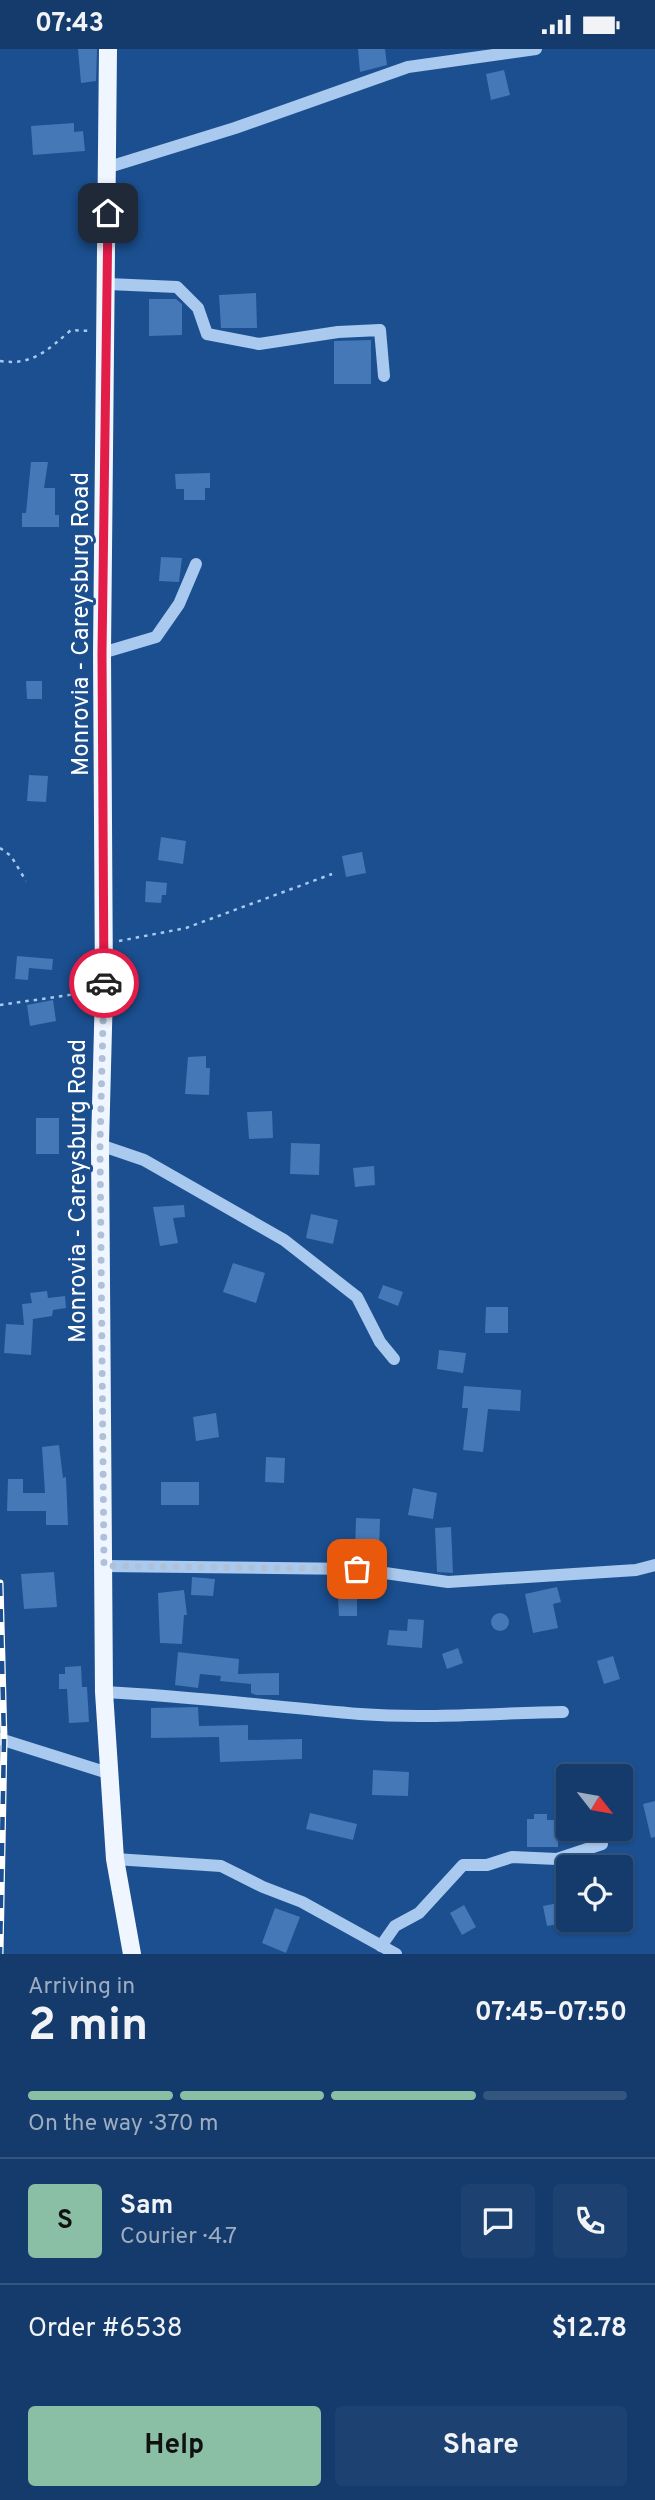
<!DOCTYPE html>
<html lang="en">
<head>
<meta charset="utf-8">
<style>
  :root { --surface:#143b6b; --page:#1d4271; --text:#f1f3f6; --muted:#9dadc1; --line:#33557e; --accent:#8abfa5 }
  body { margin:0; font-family:Overpass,sans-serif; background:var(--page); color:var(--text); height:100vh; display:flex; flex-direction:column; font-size:26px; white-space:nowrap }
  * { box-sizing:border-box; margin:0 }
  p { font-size:23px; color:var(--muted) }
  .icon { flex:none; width:38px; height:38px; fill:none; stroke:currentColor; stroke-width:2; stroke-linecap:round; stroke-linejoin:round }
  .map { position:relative; height:1905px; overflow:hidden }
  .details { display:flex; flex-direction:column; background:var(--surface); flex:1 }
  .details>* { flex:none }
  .needle { width:46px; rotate:121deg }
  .controls { position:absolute; left:556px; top:1715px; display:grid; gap:14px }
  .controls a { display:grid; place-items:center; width:77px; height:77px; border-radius:7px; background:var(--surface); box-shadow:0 2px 5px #0004,0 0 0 2px var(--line); font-size:35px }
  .pin { position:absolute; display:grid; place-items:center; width:60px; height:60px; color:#fff; margin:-30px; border-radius:14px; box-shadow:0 4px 10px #0006 }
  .courier { position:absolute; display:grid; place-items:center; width:70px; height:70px; margin:-35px; border:5px solid #e11d48; border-radius:50%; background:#fff; color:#222; box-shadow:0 2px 9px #0007 }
  .summary em { font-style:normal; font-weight:700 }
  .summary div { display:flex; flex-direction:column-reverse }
  .summary { display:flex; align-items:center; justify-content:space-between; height:119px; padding:0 28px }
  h1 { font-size:46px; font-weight:700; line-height:52px }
  .bar { display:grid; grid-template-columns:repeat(4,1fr); gap:10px 7px; align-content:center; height:84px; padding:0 28px }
  .bar i { height:9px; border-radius:5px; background:var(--line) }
  .bar .on { background:var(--accent) }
  .bar p { grid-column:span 4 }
  .line { display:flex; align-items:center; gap:18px; padding:0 28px; border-top:2px solid var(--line) }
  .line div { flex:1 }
  .round { display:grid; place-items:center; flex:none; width:74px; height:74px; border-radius:7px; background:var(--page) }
  .button { display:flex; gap:14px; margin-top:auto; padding:14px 28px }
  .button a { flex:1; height:80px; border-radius:7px; background:var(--accent); color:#111; font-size:28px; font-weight:700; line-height:80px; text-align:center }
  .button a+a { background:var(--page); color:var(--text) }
  .status { display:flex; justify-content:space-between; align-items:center; height:49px; padding:0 35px; background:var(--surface); direction:ltr }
  .status svg { height:19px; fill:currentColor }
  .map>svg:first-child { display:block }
  .building { fill:#4478b7 }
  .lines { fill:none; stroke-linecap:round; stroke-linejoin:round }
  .path { stroke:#a9c9ee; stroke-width:2.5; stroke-dasharray:3.5 5; stroke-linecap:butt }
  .minor { stroke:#a9c9ee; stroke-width:12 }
  .major { stroke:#f0f6ff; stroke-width:18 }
  .rail-casing { stroke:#fff; stroke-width:7 }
  .rail { stroke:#1b4f8f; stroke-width:4.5; stroke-dasharray:13; stroke-linecap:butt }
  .done { stroke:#afc1d8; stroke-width:7; stroke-dasharray:0 12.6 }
  .route { stroke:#e11d48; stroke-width:9 }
  .labels { text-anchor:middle; stroke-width:6; stroke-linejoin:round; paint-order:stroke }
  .street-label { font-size:24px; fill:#fff; stroke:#1b4f8f }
</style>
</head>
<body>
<div class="status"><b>07:43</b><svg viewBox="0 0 49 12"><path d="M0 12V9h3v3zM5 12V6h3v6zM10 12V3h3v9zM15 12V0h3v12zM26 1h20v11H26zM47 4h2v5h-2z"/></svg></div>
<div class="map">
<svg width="655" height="1905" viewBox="0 0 655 1905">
  <rect width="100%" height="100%" fill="#1b4f8f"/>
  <!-- building -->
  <g class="building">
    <polygon points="78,0 97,0 96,32 81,34"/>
    <polygon points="358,0 385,0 387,16 360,23"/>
    <polygon points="504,21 510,46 491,51 486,25"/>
    <polygon points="74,74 74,83 83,82 85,102 33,106 31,77"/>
    <polygon points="256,244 257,279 221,279 219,246"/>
    <polygon points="149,250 176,250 182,255 182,286 149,287"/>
    <polygon points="371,291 371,335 334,335 334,292"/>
    <polygon points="31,413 48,413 44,439 55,439 55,466 59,466 59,478 22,478 22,464 26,464"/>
    <polygon points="210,424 210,439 205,439 205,451 184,451 184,440 176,440 175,425"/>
    <polygon points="161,508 182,509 179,533 159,532"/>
    <polygon points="26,632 42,632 42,650 27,650"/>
    <polygon points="29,726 48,727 46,753 27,752"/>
    <polygon points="161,788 186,792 183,815 158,811"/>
    <polygon points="362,803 366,824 346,828 342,807"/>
    <polygon points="146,832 167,834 166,846 162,846 161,854 145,853"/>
    <polygon points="17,907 53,910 52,921 29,919 28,931 15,930"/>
    <polygon points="53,951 56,972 30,977 27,956"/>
    <polygon points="206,1007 206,1019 210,1019 209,1046 185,1045 188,1008"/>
    <polygon points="272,1062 273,1089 249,1090 247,1063"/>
    <rect x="36" y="1069" width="23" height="36"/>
    <polygon points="291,1094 320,1095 319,1126 290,1125"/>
    <polygon points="374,1117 375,1136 355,1138 353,1119"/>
    <polygon points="184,1156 185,1168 173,1169 178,1194 160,1197 153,1158"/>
    <polygon points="311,1165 338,1171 333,1195 306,1189"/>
    <polygon points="233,1214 265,1224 256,1254 223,1243"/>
    <polygon points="383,1236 403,1243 398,1257 378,1249"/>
    <polygon points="47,1242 48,1249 65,1247 66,1259 53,1261 52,1267 33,1270 31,1306 4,1304 6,1275 24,1276 22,1255 32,1254 30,1244"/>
    <polygon points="486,1258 508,1258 508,1284 485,1284"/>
    <polygon points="439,1301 466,1304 463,1324 437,1320"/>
    <polygon points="464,1337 521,1341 520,1362 488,1360 483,1403 463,1401 468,1359 462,1359"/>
    <polygon points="216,1364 219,1388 196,1392 193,1368"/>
    <polygon points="59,1396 63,1429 66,1428 68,1476 46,1476 46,1462 7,1462 8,1430 23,1430 23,1444 45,1444 42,1398"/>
    <polygon points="266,1408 285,1409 284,1434 265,1433"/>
    <rect x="161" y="1433" width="38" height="23"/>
    <polygon points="413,1439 437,1444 433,1470 408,1466"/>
    <polygon points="356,1469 380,1470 379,1504 355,1503"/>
    <polygon points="451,1478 453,1524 437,1523 435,1479"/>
    <polygon points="54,1523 57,1558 24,1560 21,1525"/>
    <polygon points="192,1528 215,1530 213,1547 191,1546"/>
    <polygon points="557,1538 561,1553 553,1555 558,1579 533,1584 525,1545"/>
    <polygon points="184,1541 187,1566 184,1566 182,1595 160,1594 158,1544"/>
    <polygon points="357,1548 357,1567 339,1567 338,1549"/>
    <circle cx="500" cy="1573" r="9"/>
    <polygon points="408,1570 424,1571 422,1599 387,1596 389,1581 407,1582"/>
    <polygon points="458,1599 463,1614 447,1620 442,1605"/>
    <polygon points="178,1603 239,1610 238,1625 279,1624 279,1646 256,1646 251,1644 251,1635 220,1632 221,1627 200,1625 198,1639 175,1636"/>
    <polygon points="613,1607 620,1630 604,1635 597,1612"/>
    <polygon points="81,1617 82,1638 87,1638 89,1673 69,1674 67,1640 59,1640 59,1625 65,1625 65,1618"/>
    <polygon points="198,1658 199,1677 248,1676 248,1691 302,1690 302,1710 220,1713 219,1688 151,1689 151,1659"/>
    <polygon points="373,1721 409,1723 408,1747 372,1746"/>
    <polygon points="655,1752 655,1788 651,1789 643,1755"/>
    <polygon points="310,1764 357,1775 353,1791 306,1780"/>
    <polygon points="534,1765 547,1765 547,1771 558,1771 558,1798 527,1798 527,1770 534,1770"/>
    <polygon points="569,1852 569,1873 547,1877 543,1857"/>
    <polygon points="464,1856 476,1878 462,1886 450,1864"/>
    <polygon points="275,1859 300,1868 286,1904 262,1894"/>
  </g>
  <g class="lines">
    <!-- path -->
    <g class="path">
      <path d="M0,312c32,5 48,-11 71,-31l19,1"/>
      <polyline points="0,799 11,807 26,832"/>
      <polyline points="119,892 186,879 332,825"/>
      <polyline points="0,956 90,943"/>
    </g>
    <!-- minor -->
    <g class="minor">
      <polyline points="109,118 235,79 408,18 536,0"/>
      <polyline points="108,235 177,238 198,259 207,285 259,295 338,283 380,281 384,327"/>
      <polyline points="102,604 156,588 179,555 196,515"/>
      <polyline points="100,1096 144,1111 284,1191 357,1248 380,1293 394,1310"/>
      <polyline points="104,1517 357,1520 448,1533 636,1521 655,1516"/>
      <path d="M104,1643c86,4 171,15 256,22 67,5 136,-1 203,-2"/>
      <polyline points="0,1690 108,1724"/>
      <polyline points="115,1810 221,1817 263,1838 302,1853 396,1905"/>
      <polyline points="381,1897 395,1877 419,1864 463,1816 487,1816 512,1808 557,1810 602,1795"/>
    </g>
    <!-- major -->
    <polyline class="major" points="108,0 102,604 104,941 100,1096 104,1643 115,1810 132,1905"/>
    <defs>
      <polyline id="rail" points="0,1534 4,1691 0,1905"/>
    </defs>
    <!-- rail casing -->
    <use href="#rail" class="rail-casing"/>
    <!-- rail -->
    <use href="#rail" class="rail"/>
  </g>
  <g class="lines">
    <!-- done -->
    <polyline class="done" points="104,934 100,1096 104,1517 357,1520"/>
    <!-- route -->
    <polyline class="route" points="104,934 102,604 108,164"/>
  </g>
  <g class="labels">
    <!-- street labels -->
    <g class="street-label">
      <text transform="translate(80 575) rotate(-90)" y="8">Monrovia - Careysburg Road</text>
      <text transform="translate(77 1142) rotate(-90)" y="8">Monrovia - Careysburg Road</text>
    </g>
  </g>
</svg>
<div class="controls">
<a><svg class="needle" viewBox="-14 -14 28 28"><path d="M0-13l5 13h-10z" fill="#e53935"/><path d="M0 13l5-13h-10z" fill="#9dadc1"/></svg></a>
<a><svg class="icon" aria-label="locate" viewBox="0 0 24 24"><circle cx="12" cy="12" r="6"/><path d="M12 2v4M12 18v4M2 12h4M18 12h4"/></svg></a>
</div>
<div class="pin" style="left:357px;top:1520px;background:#ea580c"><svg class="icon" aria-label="bag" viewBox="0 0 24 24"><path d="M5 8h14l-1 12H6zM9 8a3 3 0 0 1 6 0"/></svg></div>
<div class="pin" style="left:108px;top:164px;background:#1f2937"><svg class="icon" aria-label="home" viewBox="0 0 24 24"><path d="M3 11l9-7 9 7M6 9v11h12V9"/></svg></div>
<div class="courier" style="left:104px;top:934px"><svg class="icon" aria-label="car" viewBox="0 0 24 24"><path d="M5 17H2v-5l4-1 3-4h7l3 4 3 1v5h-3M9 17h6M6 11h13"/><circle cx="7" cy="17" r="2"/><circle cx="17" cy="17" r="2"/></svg></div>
</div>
<section class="details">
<div class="summary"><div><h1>2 min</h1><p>Arriving in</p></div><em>07:45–07:50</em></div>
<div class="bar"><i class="on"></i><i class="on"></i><i class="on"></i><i></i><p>On the way · 370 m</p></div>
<div class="line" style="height:126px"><b class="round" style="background:var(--accent);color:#111">S</b><div><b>Sam</b><p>Courier · 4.7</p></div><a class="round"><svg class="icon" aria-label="chat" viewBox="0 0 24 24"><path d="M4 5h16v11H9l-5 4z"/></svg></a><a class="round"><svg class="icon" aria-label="phone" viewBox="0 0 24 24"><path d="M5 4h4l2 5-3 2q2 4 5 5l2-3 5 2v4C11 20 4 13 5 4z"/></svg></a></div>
<div class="line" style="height:91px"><div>Order #6538</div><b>$12.78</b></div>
<div class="button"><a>Help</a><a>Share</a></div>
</section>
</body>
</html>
